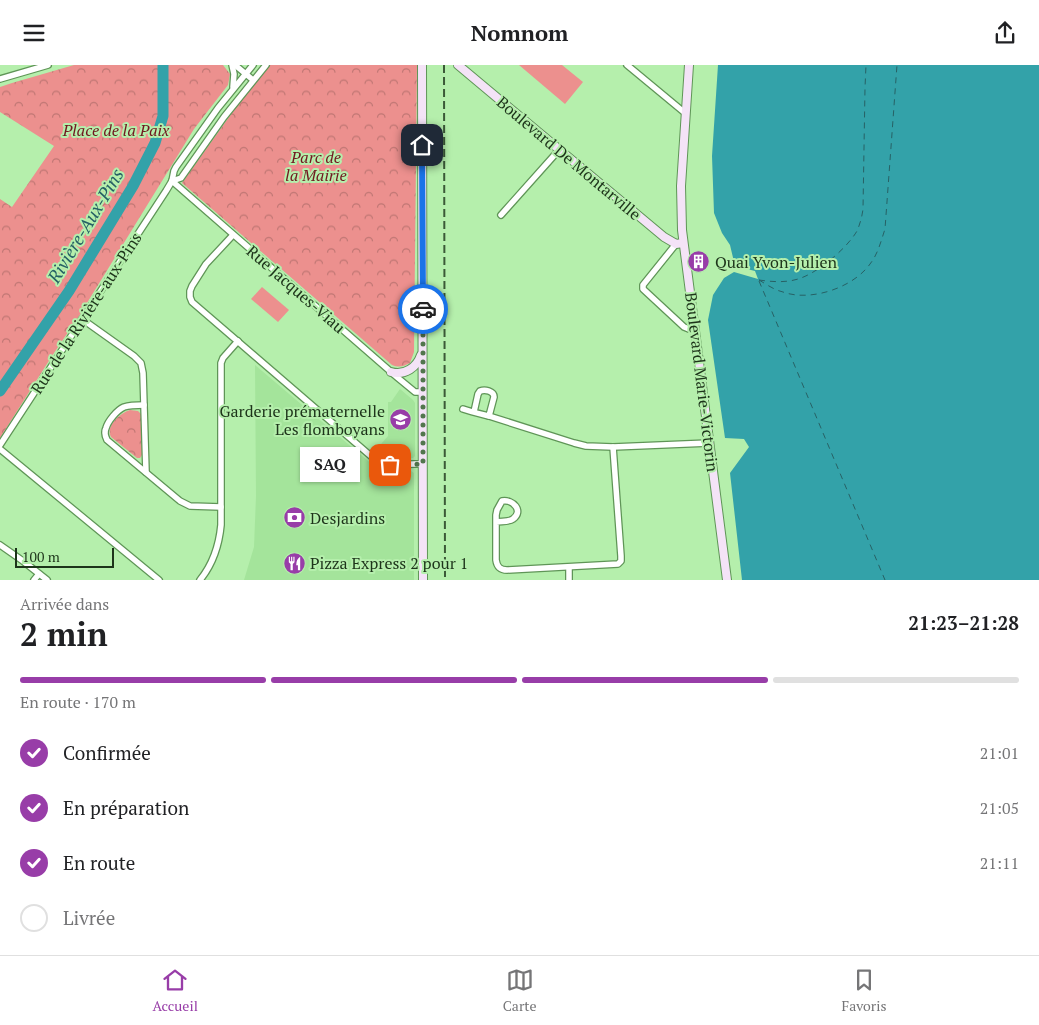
<!DOCTYPE html>
<html lang="fr">
<head>
<meta charset="utf-8">
<style>
  :root { --surface:#fff; --page:#f2f2f2; --text:#202124; --muted:#757577; --line:#e0e0e0; --accent:#983da8 }
  body { margin:0; font-family:"PT Serif",serif; background:var(--page); color:var(--text); height:100vh; display:flex; flex-direction:column; font-size:19px; white-space:nowrap }
  * { box-sizing:border-box; margin:0 }
  p { font-size:16px; color:var(--muted) }
  .icon { flex:none; width:28px; height:28px; fill:none; stroke:currentColor; stroke-width:2; stroke-linecap:round; stroke-linejoin:round }
  .map { position:relative; height:515px; overflow:hidden }
  .drawer { display:flex; flex-direction:column; background:var(--surface); flex:1 }
  .drawer>* { flex:none }
  .scale { position:absolute; left:15px; bottom:12px; width:99px; box-sizing:border-box; padding-left:5px; border:2px solid #1d341a; border-top:0; font-size:14px; line-height:18px; white-space:nowrap; color:#1d341a; -webkit-text-stroke:4px #b5efac; paint-order:stroke }
  .pin { position:absolute; display:grid; place-items:center; width:42px; height:42px; color:#fff; margin:-21px; border-radius:10px; box-shadow:0 2px 8px #0006 }
  .courier { position:absolute; display:grid; place-items:center; width:50px; height:50px; margin:-25px; border:4px solid #1a73e8; border-radius:50%; background:#fff; color:#222; box-shadow:0 1px 6px #0007 }
  .bubble { position:absolute; height:35px; border-radius:0px; background:var(--surface); box-shadow:0 1px 4px #0004; font-size:16px; font-weight:700; line-height:35px; text-align:center }
  .summary em { font-style:normal; font-weight:700 }
  .summary div { display:flex; flex-direction:column-reverse }
  .summary { display:flex; align-items:center; justify-content:space-between; height:85px; padding:0 20px }
  h1 { font-size:32px; font-weight:700; line-height:38px }
  .bar { display:grid; grid-template-columns:repeat(4,1fr); gap:8px 5px; align-content:center; height:60px; padding:0 20px }
  .bar i { height:6px; border-radius:4px; background:var(--line) }
  .bar .current { background:var(--accent) }
  .bar p { grid-column:span 4 }
  ol { padding:0 20px; list-style:none }
  li { display:flex; align-items:center; gap:15px; height:55px }
  li p { margin-inline-start:auto }
  li .icon { padding:5px; border-radius:50%; background:var(--accent); color:#fff; stroke-width:4 }
  li:last-child { color:var(--muted) }
  li i { width:28px; height:28px; border:2px solid var(--line); border-radius:50% }
  header { display:flex; justify-content:space-between; align-items:center; height:65px; padding:0 20px; background:var(--surface); font-size:22px; font-weight:700 }
  .tabs { display:flex; justify-content:space-around; align-items:center; height:70px; border-top:1px solid var(--line); background:var(--surface); font-size:14px; color:var(--muted) }
  .tabs a { display:grid; justify-items:center; gap:2px }
  .tabs .current { color:var(--accent) }
  .map>svg:first-child { display:block }
  .built { fill:#a4e49b }
  .green { fill:#ec908e }
  .park { fill:url(#park-crowns) }
  .water { fill:#33a2a9 }
  .lines { fill:none; stroke-linecap:round; stroke-linejoin:round }
  .river { stroke:#33a2a9; stroke-width:11 }
  .ferry { stroke:#276165; stroke-width:1; stroke-dasharray:6 5; stroke-linecap:butt }
  .street-casing { stroke:#5f9557; stroke-width:8 }
  .secondary-casing { stroke:#5f9557; stroke-width:10 }
  .street { stroke:#fff; stroke-width:5.5 }
  .secondary { stroke:#f4e3f7; stroke-width:8 }
  .rail { stroke:#3b5937; stroke-width:2; stroke-dasharray:8 4; stroke-linecap:butt }
  .done { stroke:#52754d; stroke-width:5; stroke-dasharray:0 9 }
  .route { stroke:#1a73e8; stroke-width:6 }
  .labels { text-anchor:middle; stroke-width:4; stroke-linejoin:round; paint-order:stroke }
  .park-label { font-size:16px; font-style:italic; fill:#701820; stroke:#b5efac }
  .street-label { font-size:16px; fill:#1d341a; stroke:#b5efac }
  .poi-label { font-size:16px; fill:#1d341a; stroke:#b5efac; text-anchor:start }
  .water-label { font-size:18px; font-style:italic; fill:#276165; stroke:#b5efac }
</style>
</head>
<body>
<header><svg class="icon" aria-label="menu" viewBox="0 0 24 24"><path d="M4 6h16M4 12h16M4 18h16"/></svg>Nomnom<svg class="icon" aria-label="share" viewBox="0 0 24 24"><path d="M12 15V3M7 8l5-5 5 5M5 13v7h14v-7"/></svg></header>
<div class="map">
<svg width="1039" height="515" viewBox="0 0 1039 515">
  <defs>
    <pattern id="park-crowns" width="20" height="18" patternUnits="userSpaceOnUse" patternTransform="scale(1.25)"><rect width="20" height="18" fill="#ec908e"/><path d="M2 6a3 3 0 1 1 6 0M12 15a3 3 0 1 1 6 0" fill="none" stroke="#bf7673"/></pattern>
  </defs>
  <rect width="100%" height="100%" fill="#b5efac"/>
  <!-- built -->
  <g class="built">
    <polygon points="255,300 374,401 384,404 411,406 414,408 414,515 244,515 254,482 256,431"/>
    <polygon points="400,324 413,335 415,338 415,391 413,393 393,394 383,391 375,386 388,371 388,337 391,337"/>
  </g>
  <!-- green -->
  <g class="green">
    <polygon points="519,0 562,0 583,17 565,39"/>
    <polygon points="262,222 289,245 278,257 251,234"/>
  </g>
  <!-- park -->
  <g class="park">
    <polygon points="74,0 223,0 230,9 228,20 194,64 79,251 52,291 0,373 0,134 12,142 54,81 0,47 0,22 12,18"/>
    <path d="M268,0h149l-3,287 -4,11c-6,3 -10,5 -18,2l-210,-182 52,-73z"/>
    <path d="M130,345l8,1 3,3 1,41 -2,3h-3l-26,-21c-6,-11 9,-24 19,-27z"/>
  </g>
  <!-- water -->
  <polygon class="water" points="718,0 1039,0 1039,515 742,515 730,408 749,382 744,374 725,373 708,255 713,230 724,213 734,207 758,214 755,206 735,201 730,180 722,168 714,148 712,91"/>
  <g class="lines">
    <!-- river -->
    <polyline class="river" points="0,326 69,226 133,121 155,78 163,51 163,0"/>
    <!-- ferry -->
    <g class="ferry">
      <path d="M759,215c7,4 15,10 24,12 27,10 70,-4 87,-28 8,-10 11,-23 15,-35l12,-164"/>
      <path d="M759,215c14,2 29,3 42,-2 19,-7 46,-30 56,-47 3,-7 5,-14 6,-22l2,-121 1,-23"/>
      <polyline points="759,216 885,515"/>
    </g>
    <defs>
      <g id="street">
        <polyline points="232,0 234,9 233,22"/>
        <polyline points="235,0 253,15"/>
        <polyline points="627,0 685,48"/>
        <polyline points="0,14 48,0"/>
        <polyline points="172,116 398,313 415,327 423,327"/>
        <polyline points="172,116 181,113 224,52 266,0"/>
        <polyline points="501,150 559,85"/>
        <path d="M233,170l-27,29 -14,22 -2,5v6l2,5 180,155c17,9 32,7 51,7"/>
        <polyline points="676,179 643,220 643,224 684,262 689,264 695,264"/>
        <polyline points="82,254 134,291 141,298 143,308 146,407"/>
        <path d="M144,340c-6,0 -14,0 -20,2 -7,3 -16,14 -18,21 -2,4 -1,8 1,12l73,61 10,5 31,1"/>
        <path d="M463,344c9,3 18,5 26,7l5,-19c0,-6 -9,-8 -14,-6l-2,3 -4,18"/>
        <polyline points="489,351 574,378 586,381 613,382 709,378"/>
        <polyline points="0,380 166,126 172,116 174,106 176,102 218,43 253,0"/>
        <polyline points="0,384 159,515"/>
        <path d="M496,457c6,-1 13,0 17,-3 11,-8 0,-20 -11,-18l-5,9 -1,5v45c1,7 4,10 11,10l111,-6 3,-3v-5l-8,-109"/>
        <polyline points="0,480 23,496 47,515"/>
        <polyline points="569,502 569,515"/>
        <polyline points="34,515 39,509"/>
        <path d="M200,515c13,-16 19,-34 21,-55v-162l2,-5 15,-17"/>
      </g>
      <g id="secondary">
        <polyline points="422,0 423,515"/>
        <polyline points="458,0 664,172 676,179 683,178"/>
        <polyline points="689,0 681,121 682,165 727,515"/>
        <path d="M391,307c14,4 26,-5 30,-17"/>
      </g>
    </defs>
    <!-- street casing -->
    <use href="#street" class="street-casing"/>
    <!-- secondary casing -->
    <use href="#secondary" class="secondary-casing"/>
    <!-- street -->
    <use href="#street" class="street"/>
    <!-- secondary -->
    <use href="#secondary" class="secondary"/>
    <!-- rail -->
    <polyline class="rail" points="444,0 445,515"/>
  </g>
  <g class="lines">
    <!-- done -->
    <polyline class="done" points="390,400 423,399 423,244"/>
    <!-- route -->
    <polyline class="route" points="422,80 423,244"/>
  </g>
  <!-- icons -->
  <defs>
    <symbol id="building-disc" viewBox="-11 -11 22 22"><circle r="9.5" fill="#983da8" stroke="#b5efac"/><path d="M-4-6H4V6H1V3H-1V6H-4ZM-2.5-4.3h1.7v1.8h-1.7ZM.8-4.3h1.7v1.8H.8ZM-2.5-1h1.7V.8h-1.7ZM.8-1h1.7V.8H.8Z" fill="#fff"/></symbol>
    <symbol id="school-disc" viewBox="-11 -11 22 22"><circle r="9.5" fill="#983da8" stroke="#b5efac"/><path d="M0-5L7-2L0 1L-7-2ZM-4 1L0 2.5L4 1V4Q0 6-4 4Z" fill="#fff"/></symbol>
    <symbol id="bank-disc" viewBox="-11 -11 22 22"><circle r="9.5" fill="#983da8" stroke="#b5efac"/><path d="M-6-4H6V4H-6ZM0-2.3a2.3 2.3 0 1 0 0 4.6a2.3 2.3 0 1 0 0-4.6Z" fill="#fff"/></symbol>
    <symbol id="restaurant-disc" viewBox="-11 -11 22 22"><circle r="9.5" fill="#983da8" stroke="#b5efac"/><path d="M-5-6h1v4h1v-4h1v4h1v-4h1v5L-1.5 .5V6h-2V.5L-5-1ZM5-6V6H3V1.5H1.5Q1.5-4 5-6Z" fill="#fff"/></symbol>
  </defs>
  <g fill-rule="evenodd">
    <use href="#building-disc" x="686" y="184" width="25" height="25"/>
    <use href="#school-disc" x="388" y="342" width="25" height="25"/>
    <use href="#bank-disc" x="282" y="440" width="25" height="25"/>
    <use href="#restaurant-disc" x="282" y="486" width="25" height="25"/>
  </g>
  <g class="labels">
    <!-- park labels -->
    <g class="park-label">
      <text x="116" y="71">Place de la Paix</text>
      <text x="316" y="98">Parc de<tspan x="316" dy="18">la Mairie</tspan></text>
    </g>
    <!-- street labels -->
    <g class="street-label">
      <text transform="translate(569 93) rotate(40)" y="6">Boulevard De Montarville</text>
      <text transform="translate(296 224) rotate(41)" y="6">Rue Jacques-Viau</text>
      <text transform="translate(86 248) rotate(-57)" y="6">Rue de la Rivière-aux-Pins</text>
      <text transform="translate(702 317) rotate(83)" y="6">Boulevard Marie-Victorin</text>
    </g>
    <!-- poi labels -->
    <g class="poi-label">
      <text x="715" y="203">Quai Yvon-Julien</text>
      <text x="385" y="352" text-anchor="end">Garderie prématernelle<tspan x="385" dy="18">Les flomboyans</tspan></text>
      <text x="310" y="459">Desjardins</text>
      <text x="310" y="504">Pizza Express 2 pour 1</text>
    </g>
    <!-- water labels -->
    <g class="water-label">
      <text transform="translate(86 161) rotate(-59)" y="6">Rivière-Aux-Pins</text>
    </g>
  </g>
</svg>
<div class="scale">100 m</div>
<div class="pin" style="left:390px;top:400px;background:#ea580c"><svg class="icon" aria-label="bag" viewBox="0 0 24 24"><path d="M5 8h14l-1 12H6zM9 8a3 3 0 0 1 6 0"/></svg></div>
<div class="pin" style="left:422px;top:80px;background:#1f2937"><svg class="icon" aria-label="home" viewBox="0 0 24 24"><path d="M3 11l9-7 9 7M6 9v11h12V9"/></svg></div>
<div class="courier" style="left:423px;top:244px"><svg class="icon" aria-label="car" viewBox="0 0 24 24"><path d="M5 17H2v-5l4-1 3-4h7l3 4 3 1v5h-3M9 17h6M6 11h13"/><circle cx="7" cy="17" r="2"/><circle cx="17" cy="17" r="2"/></svg></div>
<div class="bubble" style="left:300px;top:382px;width:60px">SAQ</div>
</div>
<section class="drawer">
<div class="summary"><div><h1>2 min</h1><p>Arrivée dans</p></div><em>21:23–21:28</em></div>
<div class="bar"><i class="current"></i><i class="current"></i><i class="current"></i><i></i><p>En route · 170 m</p></div>
<ol>
<li><svg class="icon" aria-label="check" viewBox="0 0 24 24"><path d="M5 12l5 5 9-10"/></svg>Confirmée<p>21:01</p></li>
<li><svg class="icon" aria-label="check" viewBox="0 0 24 24"><path d="M5 12l5 5 9-10"/></svg>En préparation<p>21:05</p></li>
<li><svg class="icon" aria-label="check" viewBox="0 0 24 24"><path d="M5 12l5 5 9-10"/></svg>En route<p>21:11</p></li>
<li><i></i>Livrée</li>
</ol>
</section>
<nav class="tabs">
<a class="current"><svg class="icon" aria-label="home" viewBox="0 0 24 24"><path d="M3 11l9-7 9 7M6 9v11h12V9"/></svg>Accueil</a>
<a><svg class="icon" aria-label="map" viewBox="0 0 24 24"><path d="M3 6l6-2 6 2 6-2v14l-6 2-6-2-6 2zM9 4v14M15 6v14"/></svg>Carte</a>
<a><svg class="icon" aria-label="saved" viewBox="0 0 24 24"><path d="M7 4h10v16l-5-4-5 4z"/></svg>Favoris</a>
</nav>
</body>
</html>
